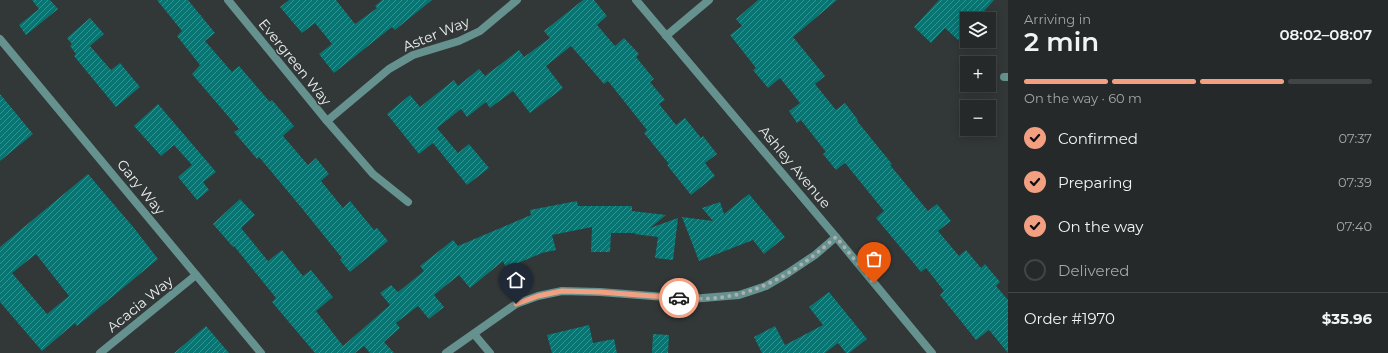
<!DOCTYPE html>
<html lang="en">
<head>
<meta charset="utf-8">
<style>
  :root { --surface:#262929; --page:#323535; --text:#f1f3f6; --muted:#a4a6a8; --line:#424546; --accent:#f2a081 }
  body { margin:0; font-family:Montserrat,sans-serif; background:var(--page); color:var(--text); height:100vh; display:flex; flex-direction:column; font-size:15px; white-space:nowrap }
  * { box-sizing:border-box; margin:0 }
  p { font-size:13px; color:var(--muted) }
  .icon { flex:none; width:22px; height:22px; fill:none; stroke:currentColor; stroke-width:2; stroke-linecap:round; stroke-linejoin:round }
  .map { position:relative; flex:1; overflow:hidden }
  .drawer { display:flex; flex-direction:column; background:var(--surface); width:380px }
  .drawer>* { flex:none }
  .controls { position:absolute; left:960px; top:12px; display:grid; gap:8px }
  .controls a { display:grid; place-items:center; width:36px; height:36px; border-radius:0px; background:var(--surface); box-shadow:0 2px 10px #0003,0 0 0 1px var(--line); font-size:20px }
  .pin { position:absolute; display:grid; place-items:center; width:34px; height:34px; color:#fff; margin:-41px -17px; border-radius:50% 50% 50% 0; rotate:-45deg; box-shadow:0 0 4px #0007 }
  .pin .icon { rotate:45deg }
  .courier { position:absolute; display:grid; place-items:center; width:40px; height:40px; margin:-20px; border:3px solid #f2a081; border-radius:50%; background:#fff; color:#222; box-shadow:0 1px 5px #0007 }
  .headline em { font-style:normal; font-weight:600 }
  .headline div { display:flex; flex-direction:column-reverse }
  .headline { display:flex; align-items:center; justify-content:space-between; height:68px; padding:0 16px }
  h1 { font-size:26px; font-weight:600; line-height:30px }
  .bar { display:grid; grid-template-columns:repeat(4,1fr); gap:6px 4px; align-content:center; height:48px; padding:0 16px }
  .bar i { height:5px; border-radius:3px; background:var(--line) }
  .bar .active { background:var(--accent) }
  .bar p { grid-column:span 4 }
  .line { display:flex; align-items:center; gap:10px; padding:0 16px; border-top:1px solid var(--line) }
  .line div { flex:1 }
  ol { padding:0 16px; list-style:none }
  li { display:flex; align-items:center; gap:12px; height:44px }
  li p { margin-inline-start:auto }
  li .icon { padding:4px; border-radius:50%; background:var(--accent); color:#111; stroke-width:4 }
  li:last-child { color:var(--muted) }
  li i { width:22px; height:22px; border:2px solid var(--line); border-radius:50% }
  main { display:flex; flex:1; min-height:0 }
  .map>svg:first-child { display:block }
  .building { fill:url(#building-hatch); fill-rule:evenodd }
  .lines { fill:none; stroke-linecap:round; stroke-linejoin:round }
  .minor { stroke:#65918e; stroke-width:8 }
  .done { stroke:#abafaf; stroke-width:4; stroke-dasharray:0 7.2 }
  .route { stroke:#f2a081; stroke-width:5 }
  .labels { text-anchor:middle; stroke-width:3; stroke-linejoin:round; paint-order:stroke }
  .street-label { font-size:14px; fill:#ecefef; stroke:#323737 }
</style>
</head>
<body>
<main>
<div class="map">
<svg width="1008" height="353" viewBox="0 0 1008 353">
  <defs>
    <pattern id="building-hatch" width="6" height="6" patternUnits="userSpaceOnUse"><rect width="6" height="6" fill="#097572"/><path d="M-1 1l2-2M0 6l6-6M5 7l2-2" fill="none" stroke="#39908d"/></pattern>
  </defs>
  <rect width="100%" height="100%" fill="#323737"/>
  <!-- building -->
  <g class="building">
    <polygon points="32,0 50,0 58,9 26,35 19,25 39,9"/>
    <polygon points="157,0 188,0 215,33 205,41 232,72 239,66 270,102 272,100 294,126 283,136 308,165 316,158 329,174 321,181 343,208 350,201 374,230 377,228 388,241 350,272 340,260 342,258 300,206 259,157 257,159 234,132 239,129 192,74 200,65 177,36 182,31"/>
    <polygon points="289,0 336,0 355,24 377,8 375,6 382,0 432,0 395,30 392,27 334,73 319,54 332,44 315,23 302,33 280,7"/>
    <polygon points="583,0 594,0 607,16 597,25 615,46 624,38 639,54 636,57 654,79 650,82 665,100 659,104 676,125 685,118 701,138 703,136 717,154 705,163 715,176 691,195 667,165 669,164 644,133 647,130 608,81 604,84 571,46 546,66 563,88 530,113 513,91 490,108 486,102 467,117 461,109 437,128 458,153 469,144 489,168 467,185 433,143 419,154 387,114 410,95 420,107 454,80 458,86 479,69 485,76 519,50 524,57 550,38 544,31"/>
    <polygon points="758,0 837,0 793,37 825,76 815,84 836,110 845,103 858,120 857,121 892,164 890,165 928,211 937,204 951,221 938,231 959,256 966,250 981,268 985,264 1000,282 996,286 1008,300 1008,353 989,330 976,340 940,295 944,291 926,268 921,272 876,218 884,211 845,163 836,170 823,154 826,152 801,120 797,123 789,111 800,103 780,78 768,88 753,70 756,68 730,35 742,26 736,19"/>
    <polygon points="939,0 994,0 977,19 967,19 967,30 958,40 945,28 931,43 914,27"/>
    <polygon points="90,18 104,34 90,46 111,70 120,63 140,87 116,107 74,56 76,54 70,46 72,44 67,38"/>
    <polygon points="0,94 33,134 0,161"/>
    <polygon points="158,104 216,172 203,182 209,190 197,200 178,177 192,165 174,145 161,156 134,126"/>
    <path d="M88,174l46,54 24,31 -81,67 -2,-3 -33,28 -42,-49v-55zM36,254l33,42 -22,18 -35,-41z"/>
    <polygon points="749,194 785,237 764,254 753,240 699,261 682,217 713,221 702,208 720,202 724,214"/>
    <polygon points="240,199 255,215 241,228 268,261 282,250 303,276 311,270 333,297 316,311 343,346 390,305 380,293 391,285 398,292 424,271 420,266 453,240 458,246 531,215 530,210 577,201 578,206 632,206 632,211 666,215 650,228 678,218 673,260 655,258 658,237 634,234 637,233 611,233 610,252 591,252 592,227 552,235 556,250 542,253 506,268 503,261 470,288 459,275 434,295 444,307 429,319 418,306 396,323 400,328 384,342 394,353 370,353 364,346 355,353 315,353 272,302 276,298 234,246 233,247 213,224"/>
    <polygon points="829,292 867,339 849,353 846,353 838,343 825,353 762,353 754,337 775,326 785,345 823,325 809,307"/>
    <polygon points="589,325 593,343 614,339 617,353 552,353 547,335"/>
    <polygon points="206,326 229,353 174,353"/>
    <polygon points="653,334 669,335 668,353 652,353"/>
  </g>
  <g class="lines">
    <!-- minor -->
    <g class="minor">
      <polyline points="228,0 327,121 373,174 408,202"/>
      <polyline points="636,0 836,237 932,353"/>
      <polyline points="666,36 709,0"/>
      <polyline points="0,39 261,353"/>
      <polyline points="1004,77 1008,77"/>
      <polyline points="327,121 389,69 413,55 459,41 480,31 517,0"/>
      <polyline points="474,334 490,353"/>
      <polyline points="100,353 196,275"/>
      <polyline points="446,353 516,304 538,296 562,291 600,292 691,299 739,295 766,286 788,273 815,255 836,237"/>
    </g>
  </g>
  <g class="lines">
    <!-- done -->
    <path class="done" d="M679,298c66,6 109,-19 157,-61l38,46"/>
    <!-- route -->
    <polyline class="route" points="516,304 538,296 562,291 600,292 679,298"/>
  </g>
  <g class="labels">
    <!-- street labels -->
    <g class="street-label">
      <text transform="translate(436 34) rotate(-22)" y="5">Aster Way</text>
      <text transform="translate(295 62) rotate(51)" y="5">Evergreen Way</text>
      <text transform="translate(795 167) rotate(50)" y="5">Ashley Avenue</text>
      <text transform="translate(141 187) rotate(51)" y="5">Gary Way</text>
      <text transform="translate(140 304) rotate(-39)" y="5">Acacia Way</text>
    </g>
  </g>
</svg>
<div class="controls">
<a><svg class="icon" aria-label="layers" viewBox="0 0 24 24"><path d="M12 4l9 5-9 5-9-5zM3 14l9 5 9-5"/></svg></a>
<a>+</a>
<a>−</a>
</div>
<div class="pin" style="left:874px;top:283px;background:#ea580c"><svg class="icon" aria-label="bag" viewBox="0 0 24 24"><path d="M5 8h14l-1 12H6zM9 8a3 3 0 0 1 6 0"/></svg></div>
<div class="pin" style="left:516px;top:304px;background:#1f2937"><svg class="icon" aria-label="home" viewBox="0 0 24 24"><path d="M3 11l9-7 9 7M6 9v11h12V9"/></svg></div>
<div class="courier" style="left:679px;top:298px"><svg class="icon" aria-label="car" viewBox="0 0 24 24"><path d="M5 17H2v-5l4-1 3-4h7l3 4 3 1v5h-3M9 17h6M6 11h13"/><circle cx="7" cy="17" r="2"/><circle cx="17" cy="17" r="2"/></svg></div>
</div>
<section class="drawer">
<div class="headline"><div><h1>2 min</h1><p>Arriving in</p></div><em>08:02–08:07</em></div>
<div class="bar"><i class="active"></i><i class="active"></i><i class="active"></i><i></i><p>On the way · 60 m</p></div>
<ol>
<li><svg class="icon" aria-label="check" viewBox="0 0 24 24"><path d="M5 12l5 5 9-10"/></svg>Confirmed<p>07:37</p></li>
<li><svg class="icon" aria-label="check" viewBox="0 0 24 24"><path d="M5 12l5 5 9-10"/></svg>Preparing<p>07:39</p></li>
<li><svg class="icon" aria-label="check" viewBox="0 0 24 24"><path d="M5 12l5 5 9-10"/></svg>On the way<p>07:40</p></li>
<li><i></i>Delivered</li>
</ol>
<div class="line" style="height:52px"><div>Order #1970</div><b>$35.96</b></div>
</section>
</main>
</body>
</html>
